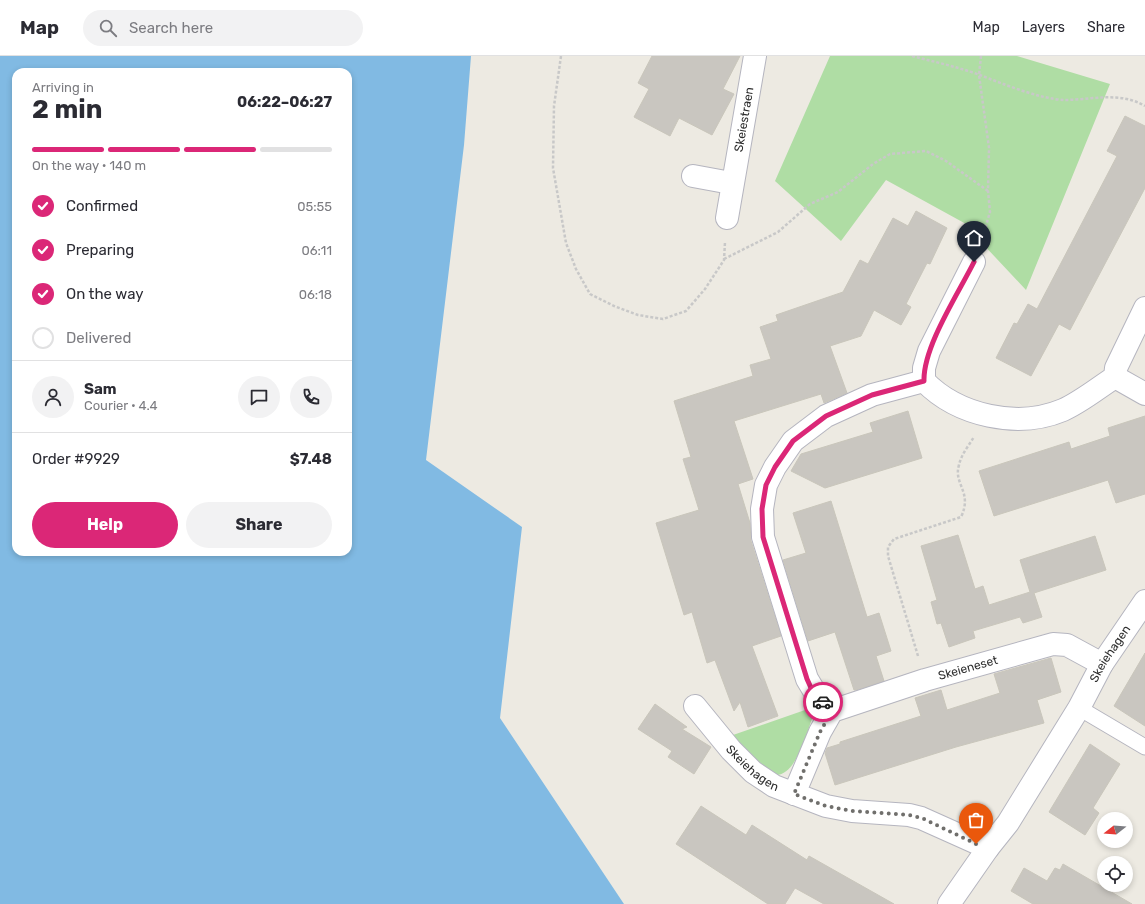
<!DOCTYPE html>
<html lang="en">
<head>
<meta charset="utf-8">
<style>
  :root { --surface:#fff; --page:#f2f2f3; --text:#2b2b33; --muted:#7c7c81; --line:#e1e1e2; --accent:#db2777 }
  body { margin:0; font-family:Rubik,sans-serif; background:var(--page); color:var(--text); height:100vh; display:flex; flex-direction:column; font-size:15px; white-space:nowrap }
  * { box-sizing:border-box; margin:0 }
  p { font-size:13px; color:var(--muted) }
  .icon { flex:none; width:22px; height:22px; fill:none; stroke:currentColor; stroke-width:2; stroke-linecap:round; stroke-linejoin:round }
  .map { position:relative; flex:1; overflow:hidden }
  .sheet { position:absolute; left:12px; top:12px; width:340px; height:488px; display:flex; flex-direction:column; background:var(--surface); border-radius:12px; box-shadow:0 2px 6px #0003 }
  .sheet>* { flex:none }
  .needle { width:26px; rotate:253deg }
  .controls { position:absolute; left:1097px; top:756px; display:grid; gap:8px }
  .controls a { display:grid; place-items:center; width:36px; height:36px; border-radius:50%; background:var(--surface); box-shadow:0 2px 6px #0003; font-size:20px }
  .pin { position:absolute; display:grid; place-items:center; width:34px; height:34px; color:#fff; margin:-41px -17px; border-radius:50% 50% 50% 0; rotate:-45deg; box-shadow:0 0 4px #0007 }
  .pin .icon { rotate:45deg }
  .courier { position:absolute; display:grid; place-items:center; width:40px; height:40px; margin:-20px; border:3px solid #db2777; border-radius:50%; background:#fff; color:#222; box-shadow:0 1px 5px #0007 }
  .summary em { font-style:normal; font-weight:700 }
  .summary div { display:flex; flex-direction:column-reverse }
  .summary { display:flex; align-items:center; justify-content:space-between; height:68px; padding:0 20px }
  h1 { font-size:26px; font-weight:700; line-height:30px }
  .bar { display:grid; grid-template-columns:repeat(4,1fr); gap:6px 4px; align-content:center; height:48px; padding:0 20px }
  .bar i { height:5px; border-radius:3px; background:var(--line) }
  .bar .active { background:var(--accent) }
  .bar p { grid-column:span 4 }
  .line { display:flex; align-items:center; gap:10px; padding:0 20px; border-top:1px solid var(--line) }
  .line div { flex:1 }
  .round { display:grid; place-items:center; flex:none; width:42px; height:42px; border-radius:21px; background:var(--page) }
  ol { padding:0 20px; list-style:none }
  li { display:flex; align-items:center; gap:12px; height:44px }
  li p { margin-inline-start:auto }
  li .icon { padding:4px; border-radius:50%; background:var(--accent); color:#fff; stroke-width:4 }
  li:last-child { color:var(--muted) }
  li i { width:22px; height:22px; border:2px solid var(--line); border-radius:50% }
  .action { display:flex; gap:8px; margin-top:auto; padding:8px 20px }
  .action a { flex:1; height:46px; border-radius:24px; background:var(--accent); color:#fff; font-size:16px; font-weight:700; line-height:46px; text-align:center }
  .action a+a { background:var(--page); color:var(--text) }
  header { display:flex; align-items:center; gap:24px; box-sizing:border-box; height:56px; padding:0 20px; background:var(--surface); border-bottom:1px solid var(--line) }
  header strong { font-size:19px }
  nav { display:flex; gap:22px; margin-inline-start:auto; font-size:14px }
  .search { width:280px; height:36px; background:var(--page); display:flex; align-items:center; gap:10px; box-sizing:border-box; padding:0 14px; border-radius:22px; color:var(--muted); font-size:15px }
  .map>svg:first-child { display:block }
  .green { fill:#afdda4 }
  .water { fill:#81bae3; fill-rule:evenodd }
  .building { fill:#c9c6c0; stroke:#c9c6bb }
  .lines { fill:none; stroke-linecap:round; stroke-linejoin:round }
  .service-casing { stroke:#b5b5bf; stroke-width:17 }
  .minor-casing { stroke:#b5b5bf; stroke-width:24 }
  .path { stroke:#c8c8c8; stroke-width:2.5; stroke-dasharray:3 2; stroke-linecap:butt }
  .service { stroke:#fff; stroke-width:15 }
  .minor { stroke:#fff; stroke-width:22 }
  .done { stroke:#706f6c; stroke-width:4; stroke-dasharray:0 7.2 }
  .route { stroke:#db2777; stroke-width:5 }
  .labels { text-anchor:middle; stroke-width:3; stroke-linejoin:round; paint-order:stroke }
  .street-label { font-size:12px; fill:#2d2d2d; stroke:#fff }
</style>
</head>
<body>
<header>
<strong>Map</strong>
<div class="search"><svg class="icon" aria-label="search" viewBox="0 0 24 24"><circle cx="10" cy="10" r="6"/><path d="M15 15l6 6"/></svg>Search here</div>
<nav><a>Map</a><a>Layers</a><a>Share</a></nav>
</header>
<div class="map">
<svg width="1145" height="848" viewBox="0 0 1145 848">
  <rect width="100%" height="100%" fill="#edeae2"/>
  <!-- green -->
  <g class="green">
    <polygon points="830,0 1017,0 1110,28 1026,234 981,186 977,174 886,124 841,185 775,125"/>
    <path d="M805,654l9,3c-6,15 -19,73 -45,60 -14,-8 -26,-26 -36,-38z"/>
  </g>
  <!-- water -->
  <path class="water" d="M0,0h471l-7,89 -38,315 96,67 -22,191 124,186h-624zM16,16h332v480h-332z"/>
  <!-- building -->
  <g class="building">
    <polygon points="652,0 740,0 723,33 734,38 712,79 679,62 670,80 634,61 649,33 638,27"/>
    <polygon points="1125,60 1145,70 1145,132 1070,274 1059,268 1031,320 996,302 1014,267 1017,268 1028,248 1037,253 1117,100 1107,95"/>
    <polygon points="916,155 947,172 930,208 927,207 906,248 911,251 901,269 874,254 861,280 830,290 847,337 824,347 821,338 734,365 753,423 738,428 750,467 751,485 781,580 752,590 778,660 748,671 740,646 734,655 715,604 707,607 692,556 684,559 656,467 699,454 683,403 691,401 674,345 753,320 750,309 771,303 760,271 778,265 776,259 843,236 860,204 868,208 893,162 908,170"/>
    <polygon points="908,355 922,402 825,432 791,415 801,398 873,376 870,367"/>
    <polygon points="1145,360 1145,438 1116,447 1108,424 994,460 979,415 1069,386 1071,393 1110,380 1108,372"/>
    <polygon points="831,445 867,561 879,557 891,595 876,600 884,625 856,634 854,634 835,576 808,585 783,504 806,497 793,457"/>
    <polygon points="958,479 975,533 983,530 989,549 1030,536 1020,504 1095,480 1106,514 1034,537 1042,561 1023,567 1020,561 973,575 975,582 949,591 941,567 937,568 931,546 937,544 921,490"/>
    <polygon points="1145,597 1145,670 1114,650"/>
    <polygon points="1051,602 1061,636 1037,644 1044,667 956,691 835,729 825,697 827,692 840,688 840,686 921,660 915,642 941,634 947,654 1000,637 994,618"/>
    <polygon points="655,648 687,671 682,673 711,691 694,718 668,701 672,695 638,673"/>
    <polygon points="1090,688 1120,708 1093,752 1099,757 1085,779 1049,756"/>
    <polygon points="701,750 746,779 752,769 807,804 809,800 894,848 824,848 795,832 785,848 768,848 676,788"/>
    <polygon points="1063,808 1132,848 1033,848 1011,835 1024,812 1047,825 1055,812 1060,814"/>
  </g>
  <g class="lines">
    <defs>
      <polyline id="service" points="1079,652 1145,691"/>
      <g id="minor">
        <polyline points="693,120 731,127"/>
        <path id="s1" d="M727,162l28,-162"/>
        <polyline points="1115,321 1145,338"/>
        <polyline points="924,325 924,312 929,295 974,206"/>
        <path id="s2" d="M695,650l36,44 22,22 21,14 52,20 26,5 57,4 12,3 67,30"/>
        <path d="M832,655l-13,-12 -12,-20 -44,-142 -1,-28 4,-24 9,-18 18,-26 33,-25 46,-21 52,-14c34,35 94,48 139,29 18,-8 35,-22 52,-33l1,-9 29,-60"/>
        <path id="s3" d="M794,738l26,-62 12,-21 93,-31 128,-36 14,1 35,19"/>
        <path id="s4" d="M949,848l39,-56 20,-25 71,-115 23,-44 43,-63"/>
      </g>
    </defs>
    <!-- service casing -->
    <use href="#service" class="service-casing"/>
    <!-- minor casing -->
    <use href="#minor" class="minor-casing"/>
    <!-- path -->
    <g class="path">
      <polyline points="561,0 554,50 553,112 566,187 576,213 590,238 614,250 638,259 663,263 686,255 705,233 724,204 725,186"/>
      <path d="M912,0c23,6 46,11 68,19 23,9 60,24 84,25 27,0 56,-9 81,6"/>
      <polyline points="981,0 979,19 989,92 988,135 990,156 982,183"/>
      <polyline points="724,203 778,176 810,148 838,136 873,108 890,98 926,95 946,105 988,135"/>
      <path d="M918,600l-30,-100v-9l6,-8 67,-22c12,-25 -8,-33 -2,-52 2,-10 10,-20 15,-28"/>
    </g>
    <!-- service -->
    <use href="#service" class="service"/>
    <!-- minor -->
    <use href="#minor" class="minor"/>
  </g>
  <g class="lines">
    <!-- done -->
    <polyline class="done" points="823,646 832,655 820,676 794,738 826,750 852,755 909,759 922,762 976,788"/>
    <!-- route -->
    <path class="route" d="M823,646l-11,-12 -5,-11 -44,-142 -1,-28 4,-24 9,-18 18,-26 33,-25 46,-21 52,-14c-1,-34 34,-87 50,-119"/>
  </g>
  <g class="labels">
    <!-- street labels -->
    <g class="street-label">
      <text dy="4" stroke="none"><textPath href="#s1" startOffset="100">Skeiestraen</textPath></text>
      <text dy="4" stroke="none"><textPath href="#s4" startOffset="298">Skeiehagen</textPath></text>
      <text dy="4" stroke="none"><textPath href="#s3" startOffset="234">Skeieneset</textPath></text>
      <text dy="4" stroke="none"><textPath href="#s2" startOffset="85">Skeiehagen</textPath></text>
    </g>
  </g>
</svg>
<div class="controls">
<a><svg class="needle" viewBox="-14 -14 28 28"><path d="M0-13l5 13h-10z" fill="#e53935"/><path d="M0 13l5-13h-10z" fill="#7c7c81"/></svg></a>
<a><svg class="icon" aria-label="locate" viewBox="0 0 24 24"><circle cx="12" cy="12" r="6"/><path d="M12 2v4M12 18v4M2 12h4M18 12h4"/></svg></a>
</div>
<div class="pin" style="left:976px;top:788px;background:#ea580c"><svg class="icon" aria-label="bag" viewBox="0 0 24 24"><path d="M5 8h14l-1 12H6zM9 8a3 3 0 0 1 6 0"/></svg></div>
<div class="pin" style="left:974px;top:206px;background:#1f2937"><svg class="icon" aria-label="home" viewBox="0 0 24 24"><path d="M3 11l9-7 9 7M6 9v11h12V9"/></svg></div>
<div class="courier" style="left:823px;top:646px"><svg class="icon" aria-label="car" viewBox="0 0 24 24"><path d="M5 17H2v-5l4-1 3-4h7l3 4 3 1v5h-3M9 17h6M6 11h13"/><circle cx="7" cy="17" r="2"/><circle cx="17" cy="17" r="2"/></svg></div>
<section class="sheet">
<div class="summary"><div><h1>2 min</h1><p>Arriving in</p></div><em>06:22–06:27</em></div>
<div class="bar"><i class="active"></i><i class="active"></i><i class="active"></i><i></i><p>On the way · 140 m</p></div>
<ol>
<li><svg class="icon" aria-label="check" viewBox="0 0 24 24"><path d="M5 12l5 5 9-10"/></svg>Confirmed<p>05:55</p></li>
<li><svg class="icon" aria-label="check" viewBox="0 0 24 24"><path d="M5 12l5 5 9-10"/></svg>Preparing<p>06:11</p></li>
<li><svg class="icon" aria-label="check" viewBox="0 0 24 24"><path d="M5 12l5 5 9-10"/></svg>On the way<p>06:18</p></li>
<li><i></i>Delivered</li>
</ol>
<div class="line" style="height:72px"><a class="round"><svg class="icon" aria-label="person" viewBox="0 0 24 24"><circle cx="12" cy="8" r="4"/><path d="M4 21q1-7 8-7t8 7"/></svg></a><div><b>Sam</b><p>Courier · 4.4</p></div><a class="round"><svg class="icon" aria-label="chat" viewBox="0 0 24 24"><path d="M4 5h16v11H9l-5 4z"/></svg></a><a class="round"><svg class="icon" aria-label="phone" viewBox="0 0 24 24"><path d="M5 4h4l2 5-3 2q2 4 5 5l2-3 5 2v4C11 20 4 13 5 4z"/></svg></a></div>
<div class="line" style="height:52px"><div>Order #9929</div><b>$7.48</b></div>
<div class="action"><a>Help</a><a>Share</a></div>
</section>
</div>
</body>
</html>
